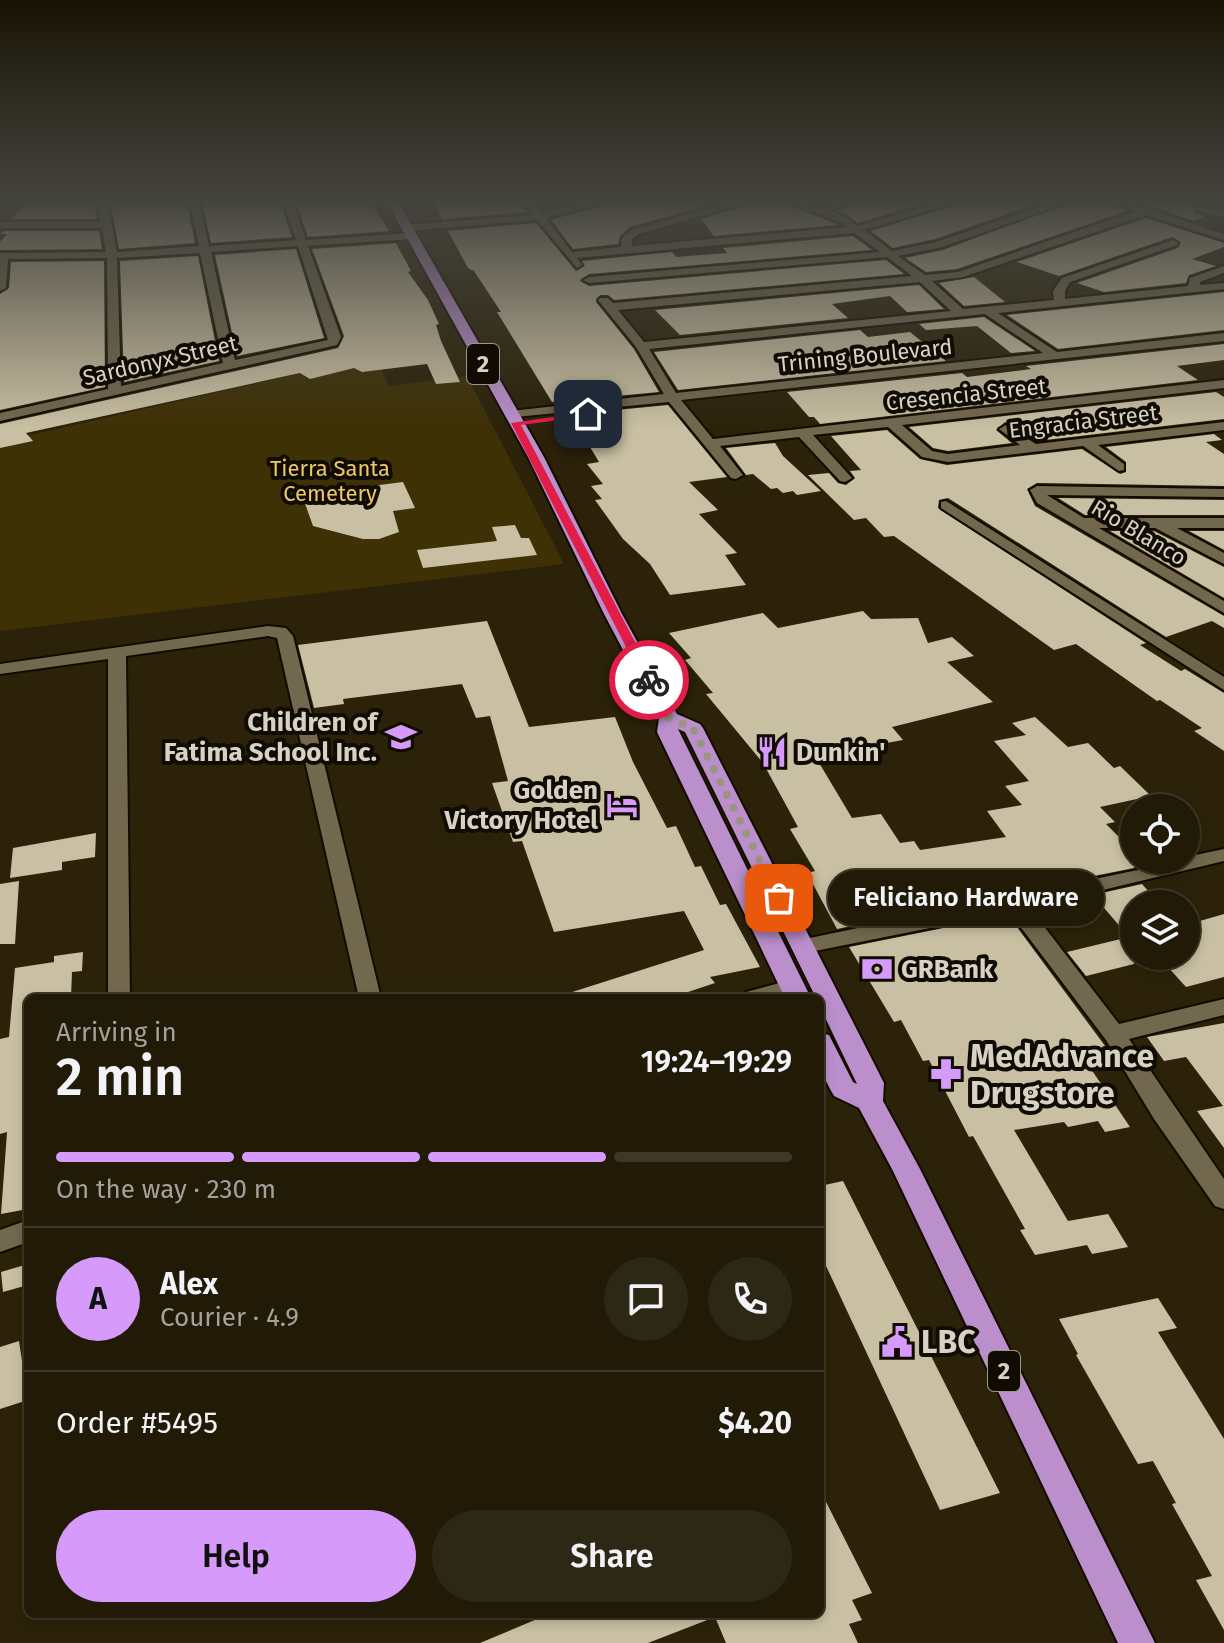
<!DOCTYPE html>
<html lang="en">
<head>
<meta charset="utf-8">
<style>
  :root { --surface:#201a07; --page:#2d2715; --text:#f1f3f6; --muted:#a2a19b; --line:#3d3828; --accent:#d69bfa }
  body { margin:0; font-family:"Fira Sans",sans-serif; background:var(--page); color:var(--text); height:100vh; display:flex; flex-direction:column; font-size:30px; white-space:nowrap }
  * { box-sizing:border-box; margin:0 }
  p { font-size:26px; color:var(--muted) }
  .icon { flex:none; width:44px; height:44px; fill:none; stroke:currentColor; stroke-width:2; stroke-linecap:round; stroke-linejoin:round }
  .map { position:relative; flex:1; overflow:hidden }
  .side { position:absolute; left:24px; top:994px; width:800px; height:624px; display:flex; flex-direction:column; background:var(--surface); border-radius:12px; box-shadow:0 4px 12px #0003,0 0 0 2px var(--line) }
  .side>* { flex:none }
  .controls { position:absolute; left:1120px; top:794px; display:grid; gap:16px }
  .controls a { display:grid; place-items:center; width:80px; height:80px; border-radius:50%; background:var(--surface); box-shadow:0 4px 12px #0003,0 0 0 2px var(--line); font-size:40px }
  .pin { position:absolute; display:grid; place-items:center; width:68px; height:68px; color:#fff; margin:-34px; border-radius:16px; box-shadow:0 4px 12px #0006 }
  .courier { position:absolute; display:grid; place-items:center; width:80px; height:80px; margin:-40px; border:6px solid #e11d48; border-radius:50%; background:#fff; color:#222; box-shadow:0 2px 10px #0007 }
  .bubble { position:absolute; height:56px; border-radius:28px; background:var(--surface); box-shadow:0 4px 12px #0003,0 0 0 2px var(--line); font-size:26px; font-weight:600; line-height:56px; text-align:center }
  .overview em { font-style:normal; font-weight:600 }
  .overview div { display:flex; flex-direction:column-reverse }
  .overview { display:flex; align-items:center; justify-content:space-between; height:136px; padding:0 32px }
  h1 { font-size:52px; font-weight:600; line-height:60px }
  .bar { display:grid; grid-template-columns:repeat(4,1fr); gap:12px 8px; align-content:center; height:96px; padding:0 32px }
  .bar i { height:10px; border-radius:6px; background:var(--line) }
  .bar .on { background:var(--accent) }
  .bar p { grid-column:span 4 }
  .line { display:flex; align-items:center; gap:20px; padding:0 32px; border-top:2px solid var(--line) }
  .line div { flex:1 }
  .round { display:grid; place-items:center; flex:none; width:84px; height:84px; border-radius:42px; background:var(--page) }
  .button { display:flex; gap:16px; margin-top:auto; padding:16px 32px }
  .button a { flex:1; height:92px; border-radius:48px; background:var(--accent); color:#111; font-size:32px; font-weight:600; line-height:92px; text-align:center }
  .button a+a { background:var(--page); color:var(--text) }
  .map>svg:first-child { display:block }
  .green { fill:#3f3106 }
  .building { fill:#c9bfa2 }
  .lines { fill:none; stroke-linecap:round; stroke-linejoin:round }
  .minor-casing { stroke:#130b00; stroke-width:4 }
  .secondary-casing { stroke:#130b00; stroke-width:4 }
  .trunk-casing { stroke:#130b00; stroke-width:4 }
  .minor { fill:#72684e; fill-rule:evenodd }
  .secondary { fill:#72684e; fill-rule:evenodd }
  .trunk { fill:#ba8fcc; fill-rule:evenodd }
  .route { fill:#e11d48 }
  .done { stroke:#9b9483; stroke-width:8; stroke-dasharray:0 14.4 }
  .labels { text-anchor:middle; stroke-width:8; stroke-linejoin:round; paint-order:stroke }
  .far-street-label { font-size:22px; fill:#d8d2c4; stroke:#100c04 }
  .far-park-label { font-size:22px; fill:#ecc965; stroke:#100c04 }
  .shield { fill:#100c04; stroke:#9c978a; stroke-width:2 }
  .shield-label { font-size:24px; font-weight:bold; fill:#d8d2c4 }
  .poi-label { font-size:26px; font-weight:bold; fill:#d8d2c4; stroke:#100c04; text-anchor:end }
  .near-poi-label { font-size:32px; font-weight:bold; fill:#d8d2c4; stroke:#100c04; text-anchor:start }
</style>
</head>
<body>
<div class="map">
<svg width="1224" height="1643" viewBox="0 0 1224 1643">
  <rect width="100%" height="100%" fill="#2b2209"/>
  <!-- green -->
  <polygon class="green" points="376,356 389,386 467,376 564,564 0,631 0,442"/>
  <!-- building -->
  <g class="building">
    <polygon points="30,200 94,200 97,219 11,219"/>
    <polygon points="110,200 186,200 195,243 119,249"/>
    <polygon points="202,200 279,200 292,237 211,243"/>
    <polygon points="295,200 369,200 389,231 308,237"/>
    <polygon points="454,200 519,200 527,212 442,219 434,202"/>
    <polygon points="620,200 726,200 630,227 620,236 618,244 573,249 551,220"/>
    <polygon points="760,200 778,200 838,225 714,236 701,219"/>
    <polygon points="860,200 936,200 858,223 837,211"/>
    <polygon points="969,200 1048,200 935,239 893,248 871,231"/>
    <polygon points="1078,200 1103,200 1127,211 957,269 926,272 905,258 943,250"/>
    <polygon points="1133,200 1168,200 1196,208 1194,212 1204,216 1194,221"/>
    <polygon points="1146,218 1224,243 1224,247 1192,259 1216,266 1189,275 1186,283 1104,292 1077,283 1178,248 1181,242 1172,237 1059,276 1017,262"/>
    <polygon points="536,223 576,271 585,266 582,261 672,252 676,257 727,253 723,248 853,236 872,250 589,274 580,281 589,286 886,260 904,274 614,300 608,295 600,295 596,302 634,349 659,392 552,402 497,312 501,312 474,271 468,268 448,231"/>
    <polygon points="4,231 99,231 102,249 0,250 0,242 7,234 0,234"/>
    <polygon points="396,243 411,271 408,272 428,300 439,324 436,325 441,341 460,382 436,384 427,364 362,372 354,368 310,379 300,373 26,433 33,441 0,448 0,424 338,348 344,336 312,249"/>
    <polygon points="296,249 324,338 237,356 215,255"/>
    <polygon points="198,256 219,361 124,382 120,261"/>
    <polygon points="104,261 105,387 0,410 0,294 9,288 11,262"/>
    <polygon points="974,277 1005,302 964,306 939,283"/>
    <polygon points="919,285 944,309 907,312 890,296 832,304 848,318 680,335 655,310"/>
    <polygon points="1224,292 1224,330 1058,349 1007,315"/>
    <polygon points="984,317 1035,351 1011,353 977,326 926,330 919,324"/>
    <polygon points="860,330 868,337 910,332 946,361 678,390 654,352"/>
    <polygon points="1224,344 1224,360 1177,366 1198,380 820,424 814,417 809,417 787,392 962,373 967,377 1031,369 1026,366"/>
    <polygon points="1216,392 1224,397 1224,419 1037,441 1005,422 996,430 1012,443 948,451 933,448 909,427"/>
    <polygon points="668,405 727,477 689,482 718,510 699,514 737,553 725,555 746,585 670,595 650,564 623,539 595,500 602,499 591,486 603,484 587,464 599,462 584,437 588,437 575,414"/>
    <polygon points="887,430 920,459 947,465 1082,449 1120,474 1126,472 1126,462 1106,447 1214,434 1222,440 1206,442 1224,454 1224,486 1037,483 1027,489 1035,506 1224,616 1224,628 1212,621 1166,637 948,498 939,500 938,508 1146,643 1140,645 1181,671 1185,669 1224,693 1224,751 1194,731 1202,728 1160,700 1157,701 1076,644 1054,650 894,536 884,537 866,518 854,520 808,475 829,473 838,483 846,485 855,478 850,471 861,470 831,436"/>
    <polygon points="775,443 783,456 821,491 797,495 793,491 783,493 777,488 771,489 753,474 746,475 726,448"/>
    <polygon points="403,482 415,508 393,511 399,532 379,539 363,539 313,526 302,495"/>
    <polygon points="1058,498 1224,500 1224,515 1085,515"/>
    <polygon points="515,525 521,538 529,538 537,555 423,568 417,550 497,541 492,527"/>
    <polygon points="1110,531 1154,531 1224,567 1224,598"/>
    <polygon points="1189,531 1224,531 1224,550"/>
    <polygon points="863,611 871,619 918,618 928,643 952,637 974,656 947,662 993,702 892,727 903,740 815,756 852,818 881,814 900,843 914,841 920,850 1006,837 987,811 1022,805 1005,786 1029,781 994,741 1026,735 1012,723 1035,717 1068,747 1088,743 1114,768 1120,766 1151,796 1100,807 1115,822 1106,824 1134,852 1134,868 1079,879 1075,875 1001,889 1005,894 837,929 807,873 815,871 790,829 798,827 763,763 706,694 713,693 685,660 691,658 669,633 763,613 778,628"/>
    <polygon points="487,621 529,727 615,717 633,762 667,828 676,826 695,867 701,866 720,905 726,904 760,967 710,977 715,983 670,998 566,998 566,994 704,950 684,911 554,932 522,841 513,842 492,783 508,781 490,716 476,718 462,684 343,699 344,704 314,708 298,645"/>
    <polygon points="96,833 95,857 62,862 62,870 10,878 13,848"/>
    <polygon points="19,881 15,944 0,944 0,884"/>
    <polygon points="1142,884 1160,904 1134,904 1134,964 1086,976 1067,952 1129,937 1093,895"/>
    <polygon points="1224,914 1224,977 1186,987 1158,956 1186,956 1186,925"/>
    <polygon points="1008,915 1114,1058 1087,1063 1130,1127 1105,1132 1098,1121 1068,1127 1064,1122 1014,1130 1068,1221 1108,1214 1128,1247 1092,1254 1087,1245 1035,1255 1020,1230 1025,1229 973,1136 969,1137 929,1060 923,1061 901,1020 894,1022 849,947"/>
    <polygon points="83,952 82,971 72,972 71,998 28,998 28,1209 1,1214 7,1132 0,1134 0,1039 9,1037 15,968 54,962 54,956"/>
    <polygon points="1224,1023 1224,1148 1197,1111 1223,1106 1186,1057 1164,1061 1147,1037"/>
    <polygon points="843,1181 1000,1493 940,1510 820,1253 820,1186"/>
    <polygon points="28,1264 28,1285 3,1292 1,1272"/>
    <polygon points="1158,1298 1177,1328 1158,1332 1224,1439 1224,1630 1196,1580 1212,1576 1172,1504 1176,1503 1153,1461 1138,1464 1076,1355 1078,1354 1059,1319"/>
    <polygon points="19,1341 28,1400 0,1409 0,1347"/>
    <polygon points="820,1490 872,1593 852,1600 862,1620 849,1624 858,1643 726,1643 715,1617 648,1643 480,1643 549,1614 820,1614"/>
  </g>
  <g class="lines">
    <defs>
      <g id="minor">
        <path d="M97,200h10l10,52 82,-6 -10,-46h10l10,46 87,-6 -14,-40h10l14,40 105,-7 5,3 -5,3 -103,7 33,91 -4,8 -337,76v-8l108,-24 -1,-131 -99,1 -2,29 -6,3v-38l106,-1 -4,-24h-102v-6h100zM298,246l30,94 -93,20 -24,-108zM200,253l23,110 -102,23 -4,-128z"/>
        <path d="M522,200h10l10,13 56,-13h19l-71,18 26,34 49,-5 1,-9 9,-8 108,-30h18l-118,34 -7,5v7l215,-19 -9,-6 -57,-21c13,0 22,5 35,7 12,1 27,-7 41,-7l-29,11 18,6 11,9 91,-26h18l-102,30 28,21 44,-9 123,-42h16l-133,47 -44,9 27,19 33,-3 178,-61 -30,-11h16l102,34v6l-78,-25 -183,62 -31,4 31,28 91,-9 -1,-9 9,-13 111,-38 5,3 -1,2 -107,37 -5,9v8l123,-13 2,-8 34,-12v7l-24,9v3l24,-2v6l-226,24 59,39 167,-19v8l-543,59 32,39 511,-59v8l-322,37 30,26 16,3 72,-9 -21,-16 7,-4 30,19 188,-22v8l-126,15 26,19v6l-5,1 -36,-25 -135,16 -26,-5 -34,-30 -75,8 39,43 -7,4 -5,-1 -41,-44 -79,9 23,29 -7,4 -5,-1 -62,-76 -163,16v-6l5,-1 153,-17 -28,-47 -38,-47 2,-2h8l5,5 299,-27 -25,-19 -298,26 -6,-3 6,-3 291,-25 -26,-19 -277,25 5,7 -5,3 -40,-48 -131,11 -5,-3 5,-3 127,-10zM920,282l31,29 -307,31 -26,-32zM985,314l58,39 -367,40 -27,-44z"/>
        <polygon points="1200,206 1224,211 1224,217 1197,211"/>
        <polygon points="1037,486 1224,489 1224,497 1047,495 1084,518 1224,518 1224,528 1177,528 1224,553 1224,564 1155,528 1099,528 1224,601 1224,613 1037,503 1030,490"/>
        <polygon points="946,501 1224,677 1224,690 941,508 941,502"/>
        <polygon points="268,626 286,628 293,636 381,998 359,998 277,638 268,636 126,656 130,998 108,998 108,659 0,674 0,664"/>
        <polygon points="1015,897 1023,899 1119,1024 1224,999 1224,1015 1129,1039 1224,1179 1224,1209 1215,1206 1154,1119 1106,1040 1007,909 1004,904"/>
        <polygon points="794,979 802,982 805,987 802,992 782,998 743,998 746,992"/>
        <polygon points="28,1220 28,1242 0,1252 0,1230"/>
      </g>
      <polygon id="secondary" points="1224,849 1224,861 1015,911 805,953 797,951 794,946 797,941 805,939 1186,860 1186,857"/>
      <polygon id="trunk" points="386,200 397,200 544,457 622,614 677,714 700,724 703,728 884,1083 883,1101 920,1169 1155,1643 1118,1643 892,1169 859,1108 834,1096 830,1089 820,1069 820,1033 829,1035 853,1082 857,1084 820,1007 820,998 816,998 685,732 678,729 811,998 785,998 657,732 659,718 604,614 528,457"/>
    </defs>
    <!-- minor casing -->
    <use href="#minor" class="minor-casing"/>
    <!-- secondary casing -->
    <use href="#secondary" class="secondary-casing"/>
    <!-- trunk casing -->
    <use href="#trunk" class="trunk-casing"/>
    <!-- minor -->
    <use href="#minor" class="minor"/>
    <!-- secondary -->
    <use href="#secondary" class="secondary"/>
    <!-- trunk -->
    <use href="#trunk" class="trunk"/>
  </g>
  <!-- sky -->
  <linearGradient id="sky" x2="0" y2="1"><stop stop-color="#181305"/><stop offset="0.47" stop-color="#44443e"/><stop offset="1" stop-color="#44443e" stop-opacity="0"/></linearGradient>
  <rect width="1224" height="430" fill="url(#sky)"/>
  <!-- route -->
  <polygon class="route" points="588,412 591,416 521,425 655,680 649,683 643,680 511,423"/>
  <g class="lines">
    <!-- done -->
    <polyline class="done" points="649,680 669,718 693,728 779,898"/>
  </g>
  <!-- icons -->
  <defs>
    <symbol id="school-bare" viewBox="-9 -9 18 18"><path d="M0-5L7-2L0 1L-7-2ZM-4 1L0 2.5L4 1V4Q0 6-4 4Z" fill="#d69bfa" stroke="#100c04" stroke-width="2.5" paint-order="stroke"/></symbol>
    <symbol id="restaurant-bare" viewBox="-9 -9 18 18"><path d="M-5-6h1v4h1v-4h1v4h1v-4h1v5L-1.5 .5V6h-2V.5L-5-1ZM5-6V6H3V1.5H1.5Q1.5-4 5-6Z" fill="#d69bfa" stroke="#100c04" stroke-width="2.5" paint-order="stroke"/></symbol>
    <symbol id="hotel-bare" viewBox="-9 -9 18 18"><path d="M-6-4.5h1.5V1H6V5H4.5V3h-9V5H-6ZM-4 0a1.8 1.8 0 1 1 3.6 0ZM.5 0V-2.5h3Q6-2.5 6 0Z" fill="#d69bfa" stroke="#100c04" stroke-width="2.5" paint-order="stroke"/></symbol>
    <symbol id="bank-bare" viewBox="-9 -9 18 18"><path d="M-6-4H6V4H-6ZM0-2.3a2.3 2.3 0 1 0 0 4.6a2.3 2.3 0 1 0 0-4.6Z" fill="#d69bfa" stroke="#100c04" stroke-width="2.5" paint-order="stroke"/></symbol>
    <symbol id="pharmacy-bare" viewBox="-9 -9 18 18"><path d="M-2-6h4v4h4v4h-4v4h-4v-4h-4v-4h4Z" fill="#d69bfa" stroke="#100c04" stroke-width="2.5" paint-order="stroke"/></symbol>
    <symbol id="civic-bare" viewBox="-9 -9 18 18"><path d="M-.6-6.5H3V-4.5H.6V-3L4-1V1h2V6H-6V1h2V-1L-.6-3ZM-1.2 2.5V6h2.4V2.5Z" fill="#d69bfa" stroke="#100c04" stroke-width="2.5" paint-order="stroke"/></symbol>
  </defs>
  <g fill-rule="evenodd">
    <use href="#school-bare" x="379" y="715" width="44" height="44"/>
    <use href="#restaurant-bare" x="750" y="730" width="44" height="44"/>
    <use href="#hotel-bare" x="600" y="783" width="44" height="44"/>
    <use href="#bank-bare" x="855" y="947" width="44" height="44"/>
    <use href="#pharmacy-bare" x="924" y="1052" width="44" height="44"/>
    <use href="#civic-bare" x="875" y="1320" width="44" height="44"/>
  </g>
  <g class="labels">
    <!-- far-street labels -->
    <g class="far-street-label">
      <text transform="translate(865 355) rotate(-6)" y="8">Trining Boulevard</text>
      <text transform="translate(160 360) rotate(-13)" y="8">Sardonyx Street</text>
      <text transform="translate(966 394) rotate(-6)" y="8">Cresencia Street</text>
      <text transform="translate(1083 421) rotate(-7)" y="8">Engracia Street</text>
      <text transform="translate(1139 532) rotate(31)" y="8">Rio Blanco</text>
    </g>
    <!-- far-park labels -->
    <g class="far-park-label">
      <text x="330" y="476">Tierra Santa<tspan x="330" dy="25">Cemetery</tspan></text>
    </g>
    <!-- shield labels -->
    <g class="shield">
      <rect x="467" y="344" width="32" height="40" rx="6"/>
      <rect x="988" y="1351" width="32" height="40" rx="6"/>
    </g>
    <g class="shield-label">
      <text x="483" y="372">2</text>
      <text x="1004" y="1379">2</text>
    </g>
    <!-- poi labels -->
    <g class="poi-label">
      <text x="377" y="731">Children of<tspan x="377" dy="30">Fatima School Inc.</tspan></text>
      <text x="796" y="761" text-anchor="start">Dunkin'</text>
      <text x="598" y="799">Golden<tspan x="598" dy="30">Victory Hotel</tspan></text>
      <text x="901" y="978" text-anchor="start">GRBank</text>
    </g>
    <!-- near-poi labels -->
    <g class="near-poi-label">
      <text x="970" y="1067">MedAdvance<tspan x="970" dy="37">Drugstore</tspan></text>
      <text x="921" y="1353">LBC</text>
    </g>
  </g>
</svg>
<div class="controls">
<a><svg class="icon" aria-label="locate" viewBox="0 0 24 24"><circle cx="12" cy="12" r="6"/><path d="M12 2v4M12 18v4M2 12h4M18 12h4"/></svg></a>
<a><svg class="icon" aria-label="layers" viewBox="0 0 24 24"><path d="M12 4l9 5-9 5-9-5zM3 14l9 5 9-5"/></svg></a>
</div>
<div class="pin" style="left:779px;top:898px;background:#ea580c"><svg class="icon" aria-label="bag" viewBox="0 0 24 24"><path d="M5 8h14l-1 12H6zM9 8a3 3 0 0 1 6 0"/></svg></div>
<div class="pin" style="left:588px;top:414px;background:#1f2937"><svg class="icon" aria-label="home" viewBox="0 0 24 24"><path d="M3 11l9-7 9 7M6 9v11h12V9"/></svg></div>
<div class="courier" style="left:649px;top:680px"><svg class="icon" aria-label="bike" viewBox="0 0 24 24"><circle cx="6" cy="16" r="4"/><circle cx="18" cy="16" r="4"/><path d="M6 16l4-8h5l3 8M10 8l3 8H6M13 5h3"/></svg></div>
<div class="bubble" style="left:828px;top:870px;width:276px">Feliciano Hardware</div>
<section class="side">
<div class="overview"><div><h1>2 min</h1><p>Arriving in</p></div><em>19:24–19:29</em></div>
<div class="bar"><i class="on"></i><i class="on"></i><i class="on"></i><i></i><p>On the way · 230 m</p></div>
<div class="line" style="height:144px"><b class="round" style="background:var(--accent);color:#111">A</b><div><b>Alex</b><p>Courier · 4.9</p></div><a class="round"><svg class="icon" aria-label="chat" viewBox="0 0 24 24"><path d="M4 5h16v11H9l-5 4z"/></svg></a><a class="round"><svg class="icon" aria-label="phone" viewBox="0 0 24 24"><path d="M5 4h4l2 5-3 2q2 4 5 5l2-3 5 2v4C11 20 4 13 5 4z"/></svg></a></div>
<div class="line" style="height:104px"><div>Order #5495</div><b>$4.20</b></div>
<div class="button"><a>Help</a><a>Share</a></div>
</section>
</div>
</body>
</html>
